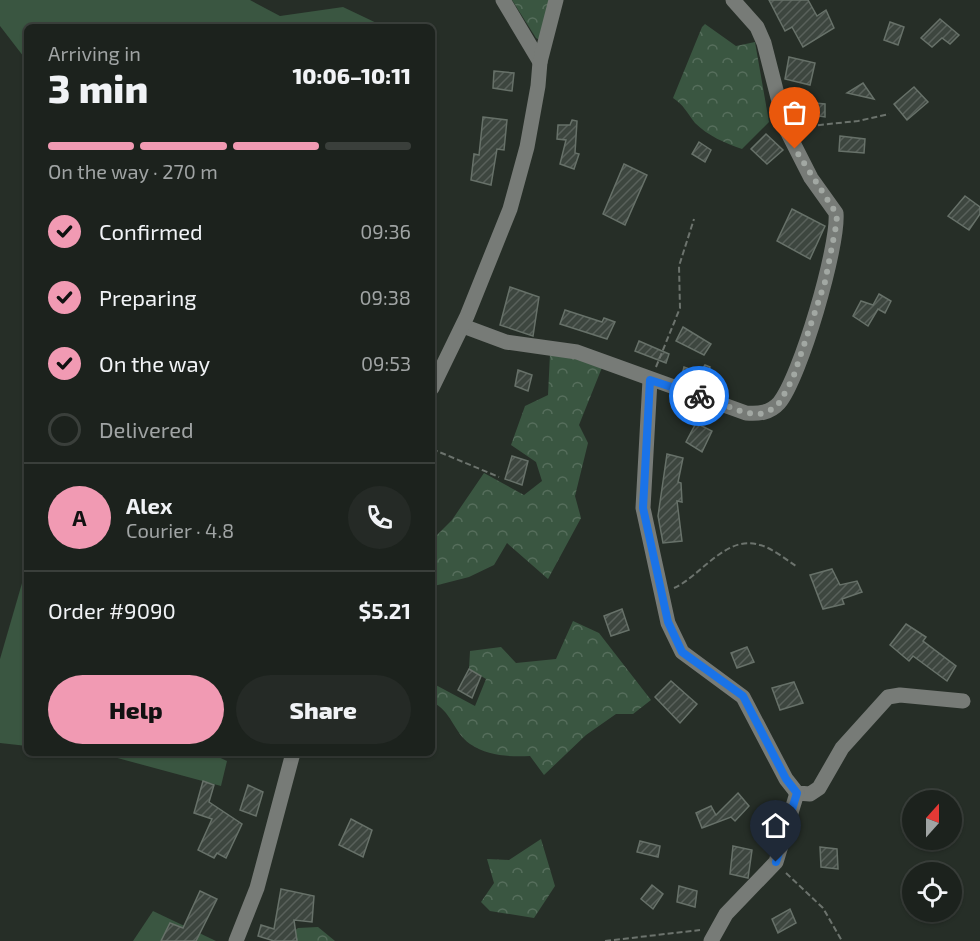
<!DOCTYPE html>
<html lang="en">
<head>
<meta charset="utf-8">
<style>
  :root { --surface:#1c221d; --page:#252a26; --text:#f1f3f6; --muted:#a0a4a4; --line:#3a3f3b; --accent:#f19ab3 }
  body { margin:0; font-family:"Exo 2",sans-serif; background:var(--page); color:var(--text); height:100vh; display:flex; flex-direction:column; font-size:22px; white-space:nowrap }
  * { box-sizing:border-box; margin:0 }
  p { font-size:20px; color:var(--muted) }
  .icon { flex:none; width:33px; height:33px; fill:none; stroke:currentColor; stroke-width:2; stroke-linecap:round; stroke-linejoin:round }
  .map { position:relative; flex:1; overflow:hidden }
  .details { position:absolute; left:24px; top:24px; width:411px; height:732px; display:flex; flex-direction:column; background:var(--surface); border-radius:9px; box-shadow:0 2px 4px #0004,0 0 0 2px var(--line) }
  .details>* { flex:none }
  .needle { width:39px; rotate:21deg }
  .buttons { position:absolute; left:902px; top:790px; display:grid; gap:12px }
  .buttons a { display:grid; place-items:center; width:60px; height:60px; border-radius:50%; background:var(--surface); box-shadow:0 2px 4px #0004,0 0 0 2px var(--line); font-size:30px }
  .pin { position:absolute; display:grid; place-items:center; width:51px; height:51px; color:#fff; margin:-62px -26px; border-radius:50% 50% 50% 0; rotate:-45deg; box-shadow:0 0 6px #0007 }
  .pin .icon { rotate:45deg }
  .courier { position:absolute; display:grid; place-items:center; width:60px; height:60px; margin:-30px; border:4px solid #1a73e8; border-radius:50%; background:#fff; color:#222; box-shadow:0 2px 8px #0007 }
  .headline em { font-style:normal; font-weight:800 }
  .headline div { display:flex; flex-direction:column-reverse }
  .headline { display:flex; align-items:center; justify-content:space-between; height:102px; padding:0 24px }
  h1 { font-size:39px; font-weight:800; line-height:45px }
  .bar { display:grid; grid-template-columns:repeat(4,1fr); gap:9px 6px; align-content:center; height:72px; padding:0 24px }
  .bar i { height:8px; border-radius:4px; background:var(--line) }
  .bar .selected { background:var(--accent) }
  .bar p { grid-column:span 4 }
  .line { display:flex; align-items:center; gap:15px; padding:0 24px; border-top:2px solid var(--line) }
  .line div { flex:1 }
  .round { display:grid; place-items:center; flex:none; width:63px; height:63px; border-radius:32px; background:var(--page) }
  ol { padding:0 24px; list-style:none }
  li { display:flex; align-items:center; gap:18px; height:66px }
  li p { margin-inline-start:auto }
  li .icon { padding:6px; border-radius:50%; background:var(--accent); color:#111; stroke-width:4 }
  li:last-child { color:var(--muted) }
  li i { width:33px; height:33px; border:3px solid var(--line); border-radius:50% }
  .primary-button { display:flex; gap:12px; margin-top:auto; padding:12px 24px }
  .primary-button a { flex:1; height:69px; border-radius:36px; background:var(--accent); color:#111; font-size:24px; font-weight:800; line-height:69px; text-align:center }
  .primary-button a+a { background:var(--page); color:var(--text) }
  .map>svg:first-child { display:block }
  .green { fill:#3a5641 }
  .forest { fill:url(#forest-crowns) }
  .building { fill:url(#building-hatch); stroke:#677169; stroke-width:1.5 }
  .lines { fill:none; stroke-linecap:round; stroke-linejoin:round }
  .path { stroke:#6c736d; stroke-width:2; stroke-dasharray:6 3; stroke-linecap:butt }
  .minor { stroke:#777b77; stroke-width:15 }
  .done { stroke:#a2a8a3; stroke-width:6; stroke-dasharray:0 10.8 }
  .route { stroke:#1a73e8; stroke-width:8 }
</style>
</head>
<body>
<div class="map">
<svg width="980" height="941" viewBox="0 0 980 941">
  <defs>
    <pattern id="forest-crowns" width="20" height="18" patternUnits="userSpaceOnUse" patternTransform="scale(1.5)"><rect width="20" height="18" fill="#3a5641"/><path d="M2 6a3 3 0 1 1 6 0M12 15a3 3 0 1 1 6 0" fill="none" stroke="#566e5c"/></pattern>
    <pattern id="building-hatch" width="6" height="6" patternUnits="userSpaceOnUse" patternTransform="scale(1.5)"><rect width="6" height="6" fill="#3d463f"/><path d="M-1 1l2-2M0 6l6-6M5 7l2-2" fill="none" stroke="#59615b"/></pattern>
  </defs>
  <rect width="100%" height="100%" fill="#262e27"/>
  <!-- green -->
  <g class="green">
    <polygon points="0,0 250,0 280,16 343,7 385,27 27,27 27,61 0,26"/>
    <polygon points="27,566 27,746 0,743 0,659"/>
    <polygon points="85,753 210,753 227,761 221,786 110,756"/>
    <polygon points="153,911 216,941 133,941"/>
  </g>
  <!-- forest -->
  <g class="forest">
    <polygon points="512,0 553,0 541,41 536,38"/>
    <path d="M705,24l31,22 19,-4 14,80 -27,27c-17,-6 -34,-13 -47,-26 -8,-10 -11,-18 -22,-25l29,-71z"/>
    <polygon points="550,354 607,355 579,425 588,443 575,496 581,518 548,579 507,543 494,565 469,577 434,586 432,540 452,520 484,473 524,495 542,481 536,462 511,445 525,406 548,395"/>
    <path d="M573,621l26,12 52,67 -18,14h-17l-30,21 -42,40 -14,-19c-20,1 -42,0 -60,-12 -16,-11 -19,-34 -38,-42v-19l43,23 11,-27 -17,-10 1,-18 31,-4 15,16 40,-4z"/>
    <polygon points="541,839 555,886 534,918 490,911 481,902 494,883 487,859 509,860"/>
    <polygon points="318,927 335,941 291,941 291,933 298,928"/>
  </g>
  <!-- building -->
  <g class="building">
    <polygon points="769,0 808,0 817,16 826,10 834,28 803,47 792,27 785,31"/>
    <polygon points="940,19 959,35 950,44 942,38 932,47 921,38"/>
    <polygon points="890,22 904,27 898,45 884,40"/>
    <polygon points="789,57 815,63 810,85 785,79"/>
    <polygon points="494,71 514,73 512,91 493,88"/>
    <polygon points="863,83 874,99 847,93"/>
    <polygon points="914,87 928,102 907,120 894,104"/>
    <polygon points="793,101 825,104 825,117 805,114 804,123 794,122"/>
    <polygon points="483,117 507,120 504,150 497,149 491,185 471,180 474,154 479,155"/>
    <polygon points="572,120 577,121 575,153 579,154 574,169 560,164 566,140 557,139 558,125 570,125"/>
    <polygon points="766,134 783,150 767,164 751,149"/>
    <polygon points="840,136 865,139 864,153 839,151"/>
    <polygon points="699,142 711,150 705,162 692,154"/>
    <polygon points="624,164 647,175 625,225 603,214"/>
    <polygon points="965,196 980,207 980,214 969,230 948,216"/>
    <polygon points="792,209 825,226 810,259 777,241"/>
    <polygon points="510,287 539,297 533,336 500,325"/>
    <polygon points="879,294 891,301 885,313 878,309 868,326 853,316 861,301 873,305"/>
    <polygon points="565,310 602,322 604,318 615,322 607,339 560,324"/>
    <polygon points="683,327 711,344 704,355 676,341"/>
    <polygon points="639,341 669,354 666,363 635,351"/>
    <polygon points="705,365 710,367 704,387 681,379 684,367 700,373"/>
    <polygon points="518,370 532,375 528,391 515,386"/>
    <polygon points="685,401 703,408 696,423 678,415"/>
    <polygon points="696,423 712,431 702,452 686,442"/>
    <polygon points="667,454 683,458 678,482 681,483 682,502 677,501 682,541 663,543 658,516"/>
    <polygon points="512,456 528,461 522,485 505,479"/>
    <polygon points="832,569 840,585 857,581 862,592 842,599 844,604 823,609 810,575"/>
    <polygon points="622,609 629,630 611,636 604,616"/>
    <polygon points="906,624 926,637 923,641 956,666 947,681 913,656 909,661 890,645"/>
    <polygon points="747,647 754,662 737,668 731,653"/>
    <polygon points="469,669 481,676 472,698 458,690"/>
    <polygon points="671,681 697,704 680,723 655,697"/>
    <polygon points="794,682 803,703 780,710 772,688"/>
    <polygon points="203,781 214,785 209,802 242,824 226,858 217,853 214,858 198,850 212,819 194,813"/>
    <polygon points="248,785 263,792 256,816 240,810"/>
    <polygon points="738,793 749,806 735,821 731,817 702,828 696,813 711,806 716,815"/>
    <polygon points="351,819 372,830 363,857 339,845"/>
    <polygon points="640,841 660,846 658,857 637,852"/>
    <polygon points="733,846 752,850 748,878 730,874"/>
    <polygon points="820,847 837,849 838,869 821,867"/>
    <polygon points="652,885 663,894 653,909 641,899"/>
    <polygon points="679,886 697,891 695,907 677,902"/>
    <polygon points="281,889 314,896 312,922 294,920 297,941 274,941 258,936 261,925 274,929"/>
    <polygon points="200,891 217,899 196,941 161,941 170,923 183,928"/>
    <polygon points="790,909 796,923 778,933 772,919"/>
  </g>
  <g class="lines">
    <!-- path -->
    <g class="path">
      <polyline points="800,127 858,121 889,114"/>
      <polyline points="656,367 680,308 679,266 694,219"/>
      <polyline points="432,449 499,477"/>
      <path d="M674,588c27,-12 52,-54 86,-43 12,3 25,14 36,21"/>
      <polyline points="786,873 823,908 842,941"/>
      <polyline points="605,941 700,930"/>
    </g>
    <!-- minor -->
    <g class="minor">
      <polyline points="503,0 540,62"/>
      <path d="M463,326l43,16 71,10 169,61c13,1 24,0 33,-10 21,-25 60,-157 57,-190l-25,-35 -25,-49 -22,-86 -7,-16 -24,-27"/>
      <polyline points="650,380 643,508 668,623 682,652 743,697 786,779 797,793 810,794 819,788 842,748 888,697 900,695 963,701"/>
      <polyline points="432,388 467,316 510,209 527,147 538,86 540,62 556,0"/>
      <polyline points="236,941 257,888 293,753"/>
      <polyline points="711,941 726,914 776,862 797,793"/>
    </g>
  </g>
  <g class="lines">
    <!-- done -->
    <polyline class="done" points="699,396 746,413 760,414 773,409 780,402 793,378 825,282 837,221 836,213 795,149"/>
    <!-- route -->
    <polyline class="route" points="699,396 650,380 643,508 668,622 682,652 743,696 786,779 797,793 776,862"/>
  </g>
</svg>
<div class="buttons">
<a><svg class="needle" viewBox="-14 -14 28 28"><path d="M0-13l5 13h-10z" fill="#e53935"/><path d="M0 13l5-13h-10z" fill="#a0a4a4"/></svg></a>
<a><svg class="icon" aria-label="locate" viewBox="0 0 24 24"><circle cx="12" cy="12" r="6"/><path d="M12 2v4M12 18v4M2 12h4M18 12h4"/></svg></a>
</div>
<div class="pin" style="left:795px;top:149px;background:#ea580c"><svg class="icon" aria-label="bag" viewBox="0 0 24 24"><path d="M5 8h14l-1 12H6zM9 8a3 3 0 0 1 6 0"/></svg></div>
<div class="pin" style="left:776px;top:862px;background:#1f2937"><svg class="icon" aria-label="home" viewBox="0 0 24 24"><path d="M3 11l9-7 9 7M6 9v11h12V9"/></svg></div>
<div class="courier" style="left:699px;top:396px"><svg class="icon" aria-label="bike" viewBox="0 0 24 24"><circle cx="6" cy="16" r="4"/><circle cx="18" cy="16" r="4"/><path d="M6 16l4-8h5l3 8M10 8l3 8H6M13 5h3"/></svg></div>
<section class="details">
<div class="headline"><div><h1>3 min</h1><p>Arriving in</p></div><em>10:06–10:11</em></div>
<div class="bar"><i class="selected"></i><i class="selected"></i><i class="selected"></i><i></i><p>On the way · 270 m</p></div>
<ol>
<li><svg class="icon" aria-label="check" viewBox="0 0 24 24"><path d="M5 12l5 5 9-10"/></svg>Confirmed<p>09:36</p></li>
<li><svg class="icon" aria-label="check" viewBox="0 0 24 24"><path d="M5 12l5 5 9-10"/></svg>Preparing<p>09:38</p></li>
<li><svg class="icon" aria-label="check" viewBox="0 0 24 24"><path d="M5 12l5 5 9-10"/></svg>On the way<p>09:53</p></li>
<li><i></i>Delivered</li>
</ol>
<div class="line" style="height:108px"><b class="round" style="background:var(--accent);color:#111">A</b><div><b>Alex</b><p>Courier · 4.8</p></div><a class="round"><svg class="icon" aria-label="phone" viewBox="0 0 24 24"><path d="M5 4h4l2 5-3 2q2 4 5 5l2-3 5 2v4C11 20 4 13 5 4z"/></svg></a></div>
<div class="line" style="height:78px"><div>Order #9090</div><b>$5.21</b></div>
<div class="primary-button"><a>Help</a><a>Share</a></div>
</section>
</div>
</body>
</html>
